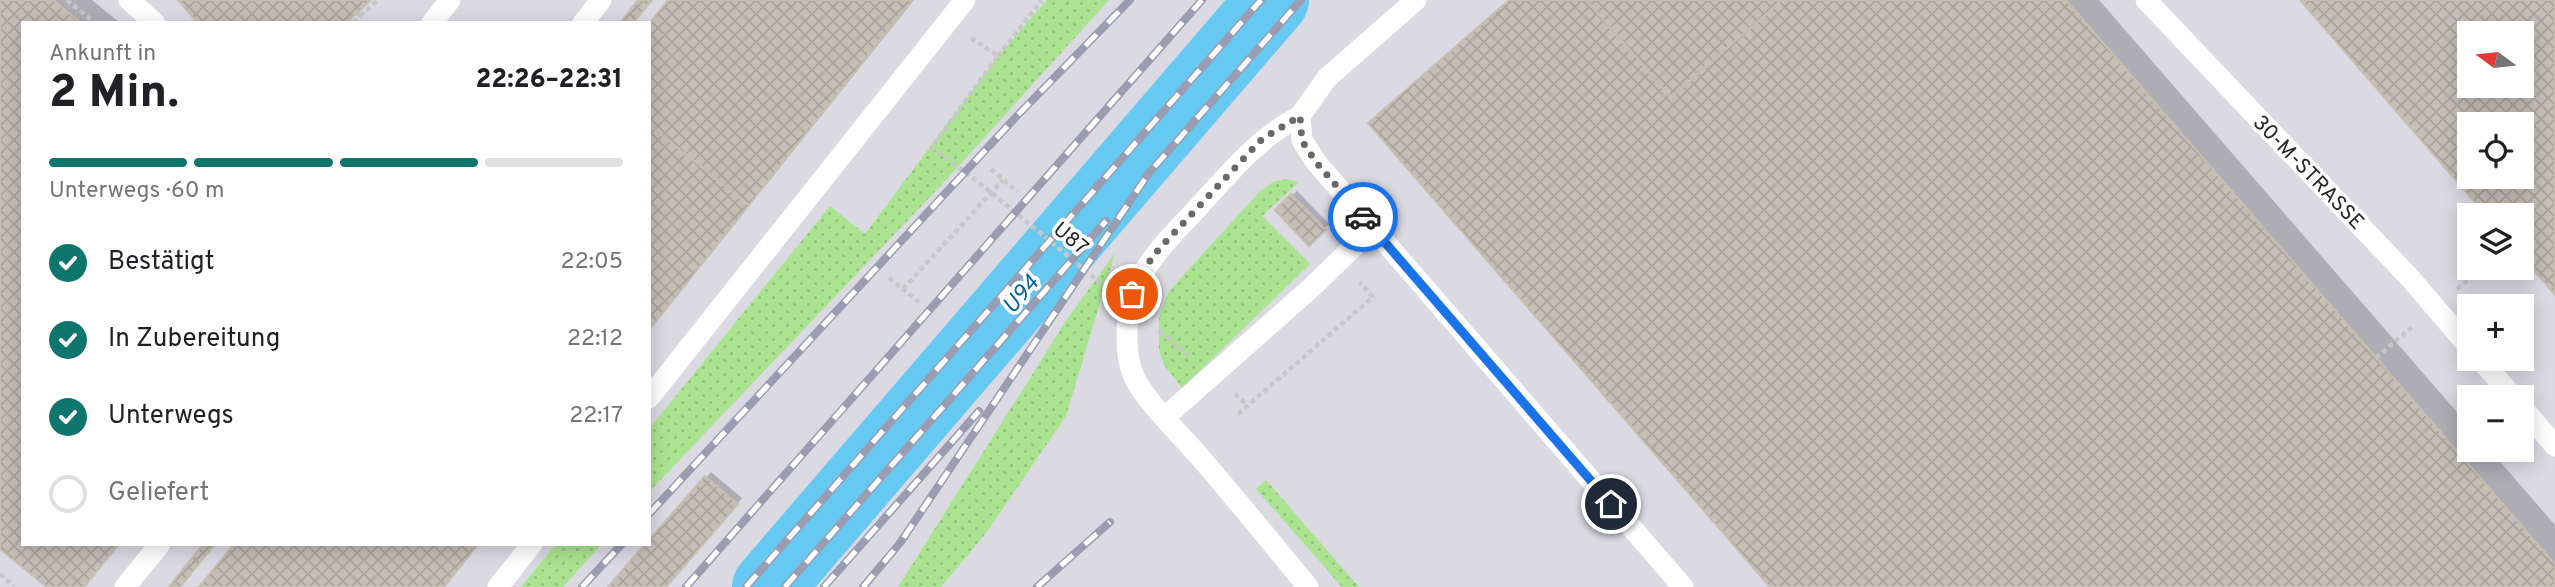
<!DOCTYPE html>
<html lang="de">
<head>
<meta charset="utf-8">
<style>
  :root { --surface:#fff; --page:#f2f2f2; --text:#202124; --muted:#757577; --line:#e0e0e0; --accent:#0f766e }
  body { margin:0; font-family:Overpass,sans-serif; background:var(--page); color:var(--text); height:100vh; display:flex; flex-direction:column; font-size:26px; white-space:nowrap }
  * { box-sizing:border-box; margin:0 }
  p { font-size:23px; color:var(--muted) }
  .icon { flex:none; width:38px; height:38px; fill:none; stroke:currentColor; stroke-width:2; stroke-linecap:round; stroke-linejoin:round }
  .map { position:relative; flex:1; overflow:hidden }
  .sheet { position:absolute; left:21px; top:21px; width:630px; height:525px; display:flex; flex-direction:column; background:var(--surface); border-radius:0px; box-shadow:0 4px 18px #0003 }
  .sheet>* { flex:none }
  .needle { width:46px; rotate:285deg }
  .buttons { position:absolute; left:2457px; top:21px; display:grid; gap:14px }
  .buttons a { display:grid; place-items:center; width:77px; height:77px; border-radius:0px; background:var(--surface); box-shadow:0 4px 18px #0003; font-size:35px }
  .pin { position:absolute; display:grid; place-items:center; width:60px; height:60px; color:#fff; margin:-30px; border:4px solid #fff; border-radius:50%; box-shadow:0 2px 7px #0007 }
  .courier { position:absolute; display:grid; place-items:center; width:70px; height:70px; margin:-35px; border:5px solid #1a73e8; border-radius:50%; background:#fff; color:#222; box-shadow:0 2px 9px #0007 }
  .headline em { font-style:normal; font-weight:800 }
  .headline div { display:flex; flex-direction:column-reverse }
  .headline { display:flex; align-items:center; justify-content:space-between; height:119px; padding:0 28px }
  h1 { font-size:46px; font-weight:800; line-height:52px }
  .bar { display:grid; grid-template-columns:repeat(4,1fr); gap:10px 7px; align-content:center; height:84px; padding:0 28px }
  .bar i { height:9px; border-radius:5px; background:var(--line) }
  .bar .selected { background:var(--accent) }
  .bar p { grid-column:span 4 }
  ol { padding:0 28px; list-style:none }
  li { display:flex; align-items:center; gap:21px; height:77px }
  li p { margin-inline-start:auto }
  li .icon { padding:7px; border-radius:50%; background:var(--accent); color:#fff; stroke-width:4 }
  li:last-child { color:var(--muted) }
  li i { width:38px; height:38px; border:4px solid var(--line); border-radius:50% }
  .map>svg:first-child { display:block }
  .industrial { fill:#dbd9e2; fill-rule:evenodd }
  .grass { fill:url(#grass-dots) }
  .shadow { fill:#0003; fill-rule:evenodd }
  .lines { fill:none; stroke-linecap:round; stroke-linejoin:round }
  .river { stroke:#65c9f2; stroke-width:72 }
  .building { fill:url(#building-cross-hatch); stroke:#c5bfb1; stroke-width:2; fill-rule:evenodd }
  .path { stroke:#c7c7c7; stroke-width:4.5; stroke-dasharray:5 3.5; stroke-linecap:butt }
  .lane { stroke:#fff; stroke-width:21 }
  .rail-casing { stroke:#9a9db2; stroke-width:8 }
  .rail { stroke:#fff; stroke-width:5; stroke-dasharray:16; stroke-linecap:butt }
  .done { stroke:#6b6965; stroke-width:7; stroke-dasharray:0 12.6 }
  .route { stroke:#1a73e8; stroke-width:9 }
  .labels { text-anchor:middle; stroke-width:7; stroke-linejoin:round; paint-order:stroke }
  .street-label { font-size:21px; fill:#272727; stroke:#fff }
  .water-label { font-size:23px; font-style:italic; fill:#096499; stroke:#fff }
</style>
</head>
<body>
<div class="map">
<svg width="2555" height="587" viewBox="0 0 2555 587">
  <defs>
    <pattern id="grass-dots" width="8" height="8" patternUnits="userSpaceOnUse" patternTransform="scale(1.75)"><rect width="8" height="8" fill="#abe491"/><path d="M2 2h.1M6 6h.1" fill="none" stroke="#93c47d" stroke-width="1.8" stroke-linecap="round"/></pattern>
    <pattern id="building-cross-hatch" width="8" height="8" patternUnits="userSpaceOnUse" patternTransform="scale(1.75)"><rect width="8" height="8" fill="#c5bfb7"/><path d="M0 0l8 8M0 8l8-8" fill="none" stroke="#a9a49d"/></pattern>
  </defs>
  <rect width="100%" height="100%" fill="#eae3d7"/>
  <!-- industrial -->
  <path class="industrial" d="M0,0h2555v587h-2555zM23,23h626v521h-626zM2469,33h53v53h-53zM2469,124h53v53h-53zM2469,215h53v53h-53zM2469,306h53v53h-53zM2469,397h53v53h-53z"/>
  <!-- grass -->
  <g class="grass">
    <polygon points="1047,0 1109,0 948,178 649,492 649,429 830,206 865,234 998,56"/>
    <polygon points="1286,179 1299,182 1262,216 1310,264 1182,388 1164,365 1159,350 1159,317 1169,291 1260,191 1273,182"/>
    <polygon points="1115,253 1066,416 987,532 941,587 898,587 1066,321"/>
    <polygon points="1266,480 1359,587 1342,587 1256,489"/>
    <polygon points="556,544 602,544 563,587 521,587"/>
  </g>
  <!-- shadow -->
  <g class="shadow">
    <polygon points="0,0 92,0 120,23 23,23 23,544 120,544 85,587 50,587 0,546"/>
    <polygon points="671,0 914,0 649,331 649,27"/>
    <polygon points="1509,0 2099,0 2469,426 2469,450 2490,450 2555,525 2555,587 1773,587 1370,123"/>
    <path d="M2302,0h253v292l-33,-38v-39h-34zM2469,33h53v53h-53zM2469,124h53v53h-53z"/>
    <polygon points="1297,191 1329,224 1309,243 1277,210"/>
    <polygon points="711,472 742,498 664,587 610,587"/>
    <polygon points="205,544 215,544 181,587 171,587"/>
    <polygon points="236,544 479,544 445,587 202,587"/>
  </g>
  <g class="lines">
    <!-- river -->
    <polyline class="river" points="768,587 1273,0"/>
  </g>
  <!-- building -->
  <g class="building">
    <polygon points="0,0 53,0 81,23 23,23 23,544 118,544 84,587 47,587 0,549"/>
    <polygon points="178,0 371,0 346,23 198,23"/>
    <polygon points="638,0 652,0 633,23 620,23"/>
    <polygon points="668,0 912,0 749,205 649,125 649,24"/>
    <polygon points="1509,0 1586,0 1671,97 1782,0 2066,0 2555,564 2555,587 1770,587 1368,123"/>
    <polygon points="1586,0 1782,0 1671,97"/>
    <path d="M2300,0h255v295l-33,-39v-41h-36zM2469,33h53v53h-53zM2469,124h53v53h-53z"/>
    <polygon points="649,125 749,205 649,330"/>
    <polygon points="1291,194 1326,230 1309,246 1275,210"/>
    <polygon points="705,476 738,504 666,587 608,587 645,544 649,544 649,540"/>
    <polygon points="203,544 215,544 180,587 169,587"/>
    <polygon points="234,544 478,544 444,587 199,587"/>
  </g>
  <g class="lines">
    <!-- path -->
    <g class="path">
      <polyline points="67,0 95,23"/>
      <polyline points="360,16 378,0"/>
      <polyline points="353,23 360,16 357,13"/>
      <polyline points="971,38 998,56 932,147 992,193 1104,286"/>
      <polyline points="998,56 1042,0"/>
      <polyline points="991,169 1017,192"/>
      <polyline points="889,278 919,302"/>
      <polyline points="903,289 1003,180"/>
      <polyline points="2457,289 2482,268"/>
      <polyline points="1159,331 1188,355"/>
      <polyline points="2376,358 2413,326"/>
      <polyline points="1235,394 1247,405"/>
      <polyline points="1238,414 1373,297 1360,282"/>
      <polyline points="0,574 14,587"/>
    </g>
    <!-- lane -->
    <g class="lane">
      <polyline points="129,0 155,23"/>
      <polyline points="2146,0 2410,278 2469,347"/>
      <polyline points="432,23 450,0"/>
      <polyline points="583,23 601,0"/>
      <polyline points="1300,116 1302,140 1316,162 1683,587"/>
      <path d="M1300,116c-45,23 -75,63 -109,99 -36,38 -65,67 -64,123 0,11 1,25 6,36 8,23 49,62 66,82 37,43 73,87 109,131"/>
      <polyline points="1300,116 1327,78 1416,0"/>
      <polyline points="2480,359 2513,397"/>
      <polyline points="649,398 965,0"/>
      <polyline points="2522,407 2555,446"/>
      <polyline points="1165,417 1311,288 1373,228"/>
      <polyline points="125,587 160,544"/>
      <polyline points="498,587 532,544"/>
    </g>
    <defs>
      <g id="rail">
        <polyline points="649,514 1014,119 1130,0"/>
        <polyline points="582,587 622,544"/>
        <polyline points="686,587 1202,0"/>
        <polyline points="746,587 1261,0"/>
        <polyline points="785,587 1106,221"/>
        <polyline points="824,587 979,411"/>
        <polyline points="863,587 900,543 1149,173 1301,0"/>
        <polyline points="1037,587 1110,522"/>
      </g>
    </defs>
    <!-- rail casing -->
    <use href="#rail" class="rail-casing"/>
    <!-- rail -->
    <use href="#rail" class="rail"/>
  </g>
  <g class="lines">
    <!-- done -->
    <polyline class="done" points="1132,294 1143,270 1159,249 1262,139 1300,116 1302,141 1316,162 1363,217"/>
    <!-- route -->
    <polyline class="route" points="1363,217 1611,504"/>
  </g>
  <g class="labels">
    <!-- street labels -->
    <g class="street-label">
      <text transform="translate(2309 172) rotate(46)" y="7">30-M-STRASSE</text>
      <text transform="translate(1071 238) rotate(40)" y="7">U87</text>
    </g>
    <!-- water labels -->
    <g class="water-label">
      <text transform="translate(1020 294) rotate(-49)" y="8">U94</text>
    </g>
  </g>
</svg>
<div class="buttons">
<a><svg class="needle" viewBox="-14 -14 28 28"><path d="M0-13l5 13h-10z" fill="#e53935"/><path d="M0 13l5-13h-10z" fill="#757577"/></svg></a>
<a><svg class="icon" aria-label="locate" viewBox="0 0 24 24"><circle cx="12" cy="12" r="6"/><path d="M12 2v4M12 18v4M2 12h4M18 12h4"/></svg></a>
<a><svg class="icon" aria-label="layers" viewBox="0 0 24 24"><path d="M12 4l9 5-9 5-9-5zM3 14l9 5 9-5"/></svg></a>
<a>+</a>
<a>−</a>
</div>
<div class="pin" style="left:1132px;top:294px;background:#ea580c"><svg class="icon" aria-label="bag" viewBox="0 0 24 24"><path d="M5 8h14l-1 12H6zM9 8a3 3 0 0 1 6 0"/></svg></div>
<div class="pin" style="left:1611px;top:504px;background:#1f2937"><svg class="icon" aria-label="home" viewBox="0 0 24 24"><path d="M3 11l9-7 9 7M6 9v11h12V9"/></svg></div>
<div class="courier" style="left:1363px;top:217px"><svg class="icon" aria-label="car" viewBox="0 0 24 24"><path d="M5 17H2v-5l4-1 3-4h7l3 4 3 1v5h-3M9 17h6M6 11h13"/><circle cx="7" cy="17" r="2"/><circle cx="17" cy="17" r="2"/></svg></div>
<section class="sheet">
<div class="headline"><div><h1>2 Min.</h1><p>Ankunft in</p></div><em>22:26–22:31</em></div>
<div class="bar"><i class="selected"></i><i class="selected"></i><i class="selected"></i><i></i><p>Unterwegs · 60 m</p></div>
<ol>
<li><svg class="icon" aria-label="check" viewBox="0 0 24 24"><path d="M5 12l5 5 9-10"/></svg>Bestätigt<p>22:05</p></li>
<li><svg class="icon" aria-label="check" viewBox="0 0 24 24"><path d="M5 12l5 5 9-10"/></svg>In Zubereitung<p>22:12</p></li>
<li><svg class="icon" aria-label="check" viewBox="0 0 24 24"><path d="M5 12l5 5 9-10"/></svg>Unterwegs<p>22:17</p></li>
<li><i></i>Geliefert</li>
</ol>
</section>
</div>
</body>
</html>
